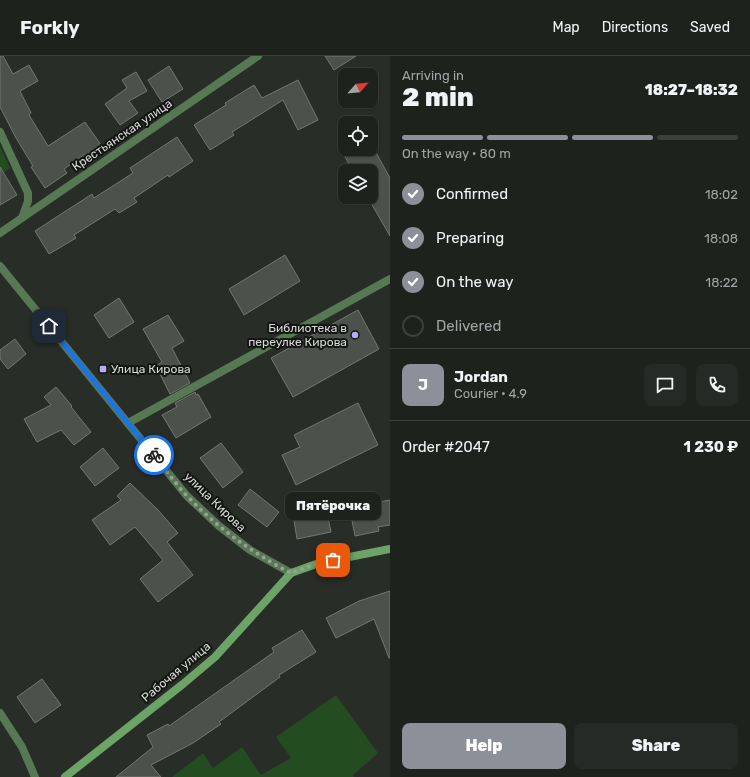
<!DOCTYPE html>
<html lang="en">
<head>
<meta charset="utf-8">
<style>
  :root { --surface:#1e221d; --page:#262a26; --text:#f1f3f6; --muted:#a1a4a4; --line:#3c3f3b; --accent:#8c9099 }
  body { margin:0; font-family:Rubik,sans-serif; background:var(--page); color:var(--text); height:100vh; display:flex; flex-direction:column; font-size:15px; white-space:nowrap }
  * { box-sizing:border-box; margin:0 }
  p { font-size:13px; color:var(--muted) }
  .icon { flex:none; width:22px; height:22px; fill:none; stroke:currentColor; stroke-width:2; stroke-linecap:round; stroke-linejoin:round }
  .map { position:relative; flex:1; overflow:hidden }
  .details { display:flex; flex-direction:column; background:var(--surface); width:360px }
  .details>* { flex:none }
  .needle { width:26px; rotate:63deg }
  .tools { position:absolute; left:338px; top:12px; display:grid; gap:8px }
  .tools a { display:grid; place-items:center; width:40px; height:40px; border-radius:8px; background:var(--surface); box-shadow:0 1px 3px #0004,0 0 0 1px var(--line); font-size:20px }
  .pin { position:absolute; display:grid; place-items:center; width:34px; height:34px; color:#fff; margin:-17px; border-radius:8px; box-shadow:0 2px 6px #0006 }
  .courier { position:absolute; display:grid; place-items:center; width:40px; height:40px; margin:-20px; border:3px solid #1a73e8; border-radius:50%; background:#fff; color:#222; box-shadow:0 1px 5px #0007 }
  .bubble { position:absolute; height:28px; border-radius:8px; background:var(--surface); box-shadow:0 1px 3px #0004,0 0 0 1px var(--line); font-size:13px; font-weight:800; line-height:28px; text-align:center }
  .head em { font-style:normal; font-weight:800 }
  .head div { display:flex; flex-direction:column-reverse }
  .head { display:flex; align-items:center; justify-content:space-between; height:68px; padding:0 12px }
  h1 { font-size:26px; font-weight:800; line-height:30px }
  .bar { display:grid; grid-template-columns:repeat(4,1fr); gap:6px 4px; align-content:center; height:48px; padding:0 12px }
  .bar i { height:5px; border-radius:3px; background:var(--line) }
  .bar .active { background:var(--accent) }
  .bar p { grid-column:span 4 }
  .line { display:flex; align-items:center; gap:10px; padding:0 12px; border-top:1px solid var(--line) }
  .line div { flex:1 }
  .round { display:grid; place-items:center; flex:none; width:42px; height:42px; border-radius:8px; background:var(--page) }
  ol { padding:0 12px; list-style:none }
  li { display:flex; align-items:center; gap:12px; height:44px }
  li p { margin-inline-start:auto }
  li .icon { padding:4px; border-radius:50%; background:var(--accent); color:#fff; stroke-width:4 }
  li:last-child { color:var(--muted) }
  li i { width:22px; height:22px; border:2px solid var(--line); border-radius:50% }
  .action { display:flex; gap:8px; margin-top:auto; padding:8px 12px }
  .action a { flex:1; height:46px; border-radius:8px; background:var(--accent); color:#fff; font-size:16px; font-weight:800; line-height:46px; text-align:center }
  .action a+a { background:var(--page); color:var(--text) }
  header { display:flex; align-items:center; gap:24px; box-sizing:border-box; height:56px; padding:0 20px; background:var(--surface); border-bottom:1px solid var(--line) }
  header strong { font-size:19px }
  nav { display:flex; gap:22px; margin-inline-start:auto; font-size:14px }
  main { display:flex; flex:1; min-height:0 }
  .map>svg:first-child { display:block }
  .green { fill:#234c21 }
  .building { fill:#4c524b; stroke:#717870 }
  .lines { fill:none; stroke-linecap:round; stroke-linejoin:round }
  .lane { stroke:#567853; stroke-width:8 }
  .street { stroke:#567853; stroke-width:8 }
  .secondary { stroke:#6ca367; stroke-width:8 }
  .done { stroke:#9a9e99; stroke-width:4; stroke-dasharray:0 7.2 }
  .route { stroke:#1a73e8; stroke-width:5 }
  .poi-dot { fill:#b9abf7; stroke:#131512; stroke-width:1.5 }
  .labels { text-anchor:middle; stroke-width:4; stroke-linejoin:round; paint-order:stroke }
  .street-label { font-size:12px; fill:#d7dad6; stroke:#131512 }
  .poi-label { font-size:12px; fill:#d7dad6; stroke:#131512; text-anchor:end }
</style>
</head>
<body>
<header>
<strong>Forkly</strong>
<nav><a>Map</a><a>Directions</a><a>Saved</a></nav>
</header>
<main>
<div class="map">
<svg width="390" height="721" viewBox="0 0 390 721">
  <rect width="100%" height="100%" fill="#282e27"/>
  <!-- green -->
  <g class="green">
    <polygon points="0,90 10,112 0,119"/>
    <polygon points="336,639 378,697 353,719 354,721 172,721 203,697 213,712 242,691 261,719 291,702 276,681"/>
  </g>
  <!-- building -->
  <g class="building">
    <polygon points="0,0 3,0 13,18 29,9 38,25 20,35 31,57 29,59 48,90 85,66 101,89 86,100 85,98 64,113 67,117 45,132 31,111 33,110 16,82 0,51"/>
    <polygon points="325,0 356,0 334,14"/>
    <polygon points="169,10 183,33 162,46 148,24"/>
    <polygon points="136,16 147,35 129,45 138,57 120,69 105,48 127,32 122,24"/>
    <polygon points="298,24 318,64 298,74 283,44 232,76 234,79 210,94 194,69 226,49 225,47 254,29 262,42"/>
    <polygon points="177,81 193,105 169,121 168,119 134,142 137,146 119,157 115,153 74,179 76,182 49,198 35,175 92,138 94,142 133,117 130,112"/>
    <polygon points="350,93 374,93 390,122 390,180 371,147 371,115 353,115 343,97"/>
    <polygon points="0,111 17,139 0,149"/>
    <polygon points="285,199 300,225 244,259 229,233"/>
    <polygon points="119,242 134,266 109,282 94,259"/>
    <polygon points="358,254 379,293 293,341 271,302"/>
    <polygon points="168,259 184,285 172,292 190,327 170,338 156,310 162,306 143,273"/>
    <polygon points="15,283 26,298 8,313 0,303 0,294"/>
    <polygon points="56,331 72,350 71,351 91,376 74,389 61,374 37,386 24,363 51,349 44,341"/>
    <polygon points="195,336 196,339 198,338 211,361 176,382 162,359 177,351 175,347"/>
    <polygon points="358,347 378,389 296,429 282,399 300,391 294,379"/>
    <polygon points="221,387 243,416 223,432 200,402"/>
    <polygon points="103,392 119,412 95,430 80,411"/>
    <polygon points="130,427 158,454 178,477 167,486 193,519 158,546 140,523 163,504 135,471 110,489 92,464 121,444 117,440"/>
    <polygon points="250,433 279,456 267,471 238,449"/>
    <polygon points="371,439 373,447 390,444 390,469 378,471 379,475 355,480 348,444"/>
    <polygon points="326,452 331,476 297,483 293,458"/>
    <polygon points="390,535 390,602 389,602 374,563 336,582 326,562 359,545"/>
    <polygon points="302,574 316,596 279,619 280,621 219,666 221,668 193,687 151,709 161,721 116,721 153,691 147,679 168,668 169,670 274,596 272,592"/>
    <polygon points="42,623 61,649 35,667 17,641"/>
  </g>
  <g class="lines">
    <!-- lane -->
    <g class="lane">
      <polyline points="0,76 28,137 28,145 22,162"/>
      <polyline points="0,657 22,691 35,721"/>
    </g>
    <!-- street -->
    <g class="street">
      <polyline points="0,177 258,0"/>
      <polyline points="0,210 187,440 219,470 250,494 291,517"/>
      <polyline points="128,367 390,223"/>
    </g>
    <!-- secondary -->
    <polyline class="secondary" points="65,721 183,628 215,601 291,517 319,507 390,493"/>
  </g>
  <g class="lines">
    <!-- done -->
    <path class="done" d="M154,399c11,14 21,28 33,41 31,32 65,57 104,77l28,-10 14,-3"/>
    <!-- route -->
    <polyline class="route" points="49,270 154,399"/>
  </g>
  <!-- markers -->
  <g class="poi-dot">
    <circle cx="355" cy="279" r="4"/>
    <rect x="99" y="309" width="8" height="8" rx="2"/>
  </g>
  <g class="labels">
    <!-- street labels -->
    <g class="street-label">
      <text transform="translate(122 79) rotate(-34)" y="4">Крестьянская улица</text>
      <text transform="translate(215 446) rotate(44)" y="4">улица Кирова</text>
      <text transform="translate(176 616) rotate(-40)" y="4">Рабочая улица</text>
    </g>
    <!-- poi labels -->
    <g class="poi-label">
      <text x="347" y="276">Библиотека в<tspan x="347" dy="14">переулке Кирова</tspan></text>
      <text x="111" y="317" text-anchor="start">Улица Кирова</text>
    </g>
  </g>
</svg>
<div class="tools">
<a><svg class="needle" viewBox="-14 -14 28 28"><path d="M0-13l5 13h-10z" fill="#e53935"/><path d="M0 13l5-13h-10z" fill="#a1a4a4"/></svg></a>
<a><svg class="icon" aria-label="locate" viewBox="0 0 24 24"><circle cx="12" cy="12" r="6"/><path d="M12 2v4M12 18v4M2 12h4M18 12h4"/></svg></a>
<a><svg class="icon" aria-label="layers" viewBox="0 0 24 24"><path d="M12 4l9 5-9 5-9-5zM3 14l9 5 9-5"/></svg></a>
</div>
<div class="pin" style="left:333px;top:504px;background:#ea580c"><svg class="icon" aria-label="bag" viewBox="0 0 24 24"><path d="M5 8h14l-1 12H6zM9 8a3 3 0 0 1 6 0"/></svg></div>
<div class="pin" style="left:49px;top:270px;background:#1f2937"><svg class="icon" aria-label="home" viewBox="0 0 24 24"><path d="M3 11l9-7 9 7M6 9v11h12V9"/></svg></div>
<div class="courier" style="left:154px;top:399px"><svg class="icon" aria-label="bike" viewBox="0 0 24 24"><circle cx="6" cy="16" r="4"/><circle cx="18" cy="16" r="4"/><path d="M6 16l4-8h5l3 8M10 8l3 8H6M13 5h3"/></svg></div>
<div class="bubble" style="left:285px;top:436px;width:96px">Пятёрочка</div>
</div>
<section class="details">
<div class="head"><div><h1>2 min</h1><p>Arriving in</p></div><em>18:27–18:32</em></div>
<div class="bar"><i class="active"></i><i class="active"></i><i class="active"></i><i></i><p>On the way · 80 m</p></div>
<ol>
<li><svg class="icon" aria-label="check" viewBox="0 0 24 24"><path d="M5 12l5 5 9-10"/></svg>Confirmed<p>18:02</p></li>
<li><svg class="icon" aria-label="check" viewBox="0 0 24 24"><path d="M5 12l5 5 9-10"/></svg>Preparing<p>18:08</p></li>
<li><svg class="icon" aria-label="check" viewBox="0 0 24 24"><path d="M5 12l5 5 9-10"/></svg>On the way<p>18:22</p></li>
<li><i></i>Delivered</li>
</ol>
<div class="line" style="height:72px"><b class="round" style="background:var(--accent);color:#fff">J</b><div><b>Jordan</b><p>Courier · 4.9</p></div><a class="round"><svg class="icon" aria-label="chat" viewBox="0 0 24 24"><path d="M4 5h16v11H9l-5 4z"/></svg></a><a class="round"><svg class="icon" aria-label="phone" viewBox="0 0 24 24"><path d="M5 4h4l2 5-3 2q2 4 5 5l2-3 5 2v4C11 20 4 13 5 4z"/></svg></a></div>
<div class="line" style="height:52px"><div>Order #2047</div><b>1 230 ₽</b></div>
<div class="action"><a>Help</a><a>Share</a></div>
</section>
</main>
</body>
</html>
